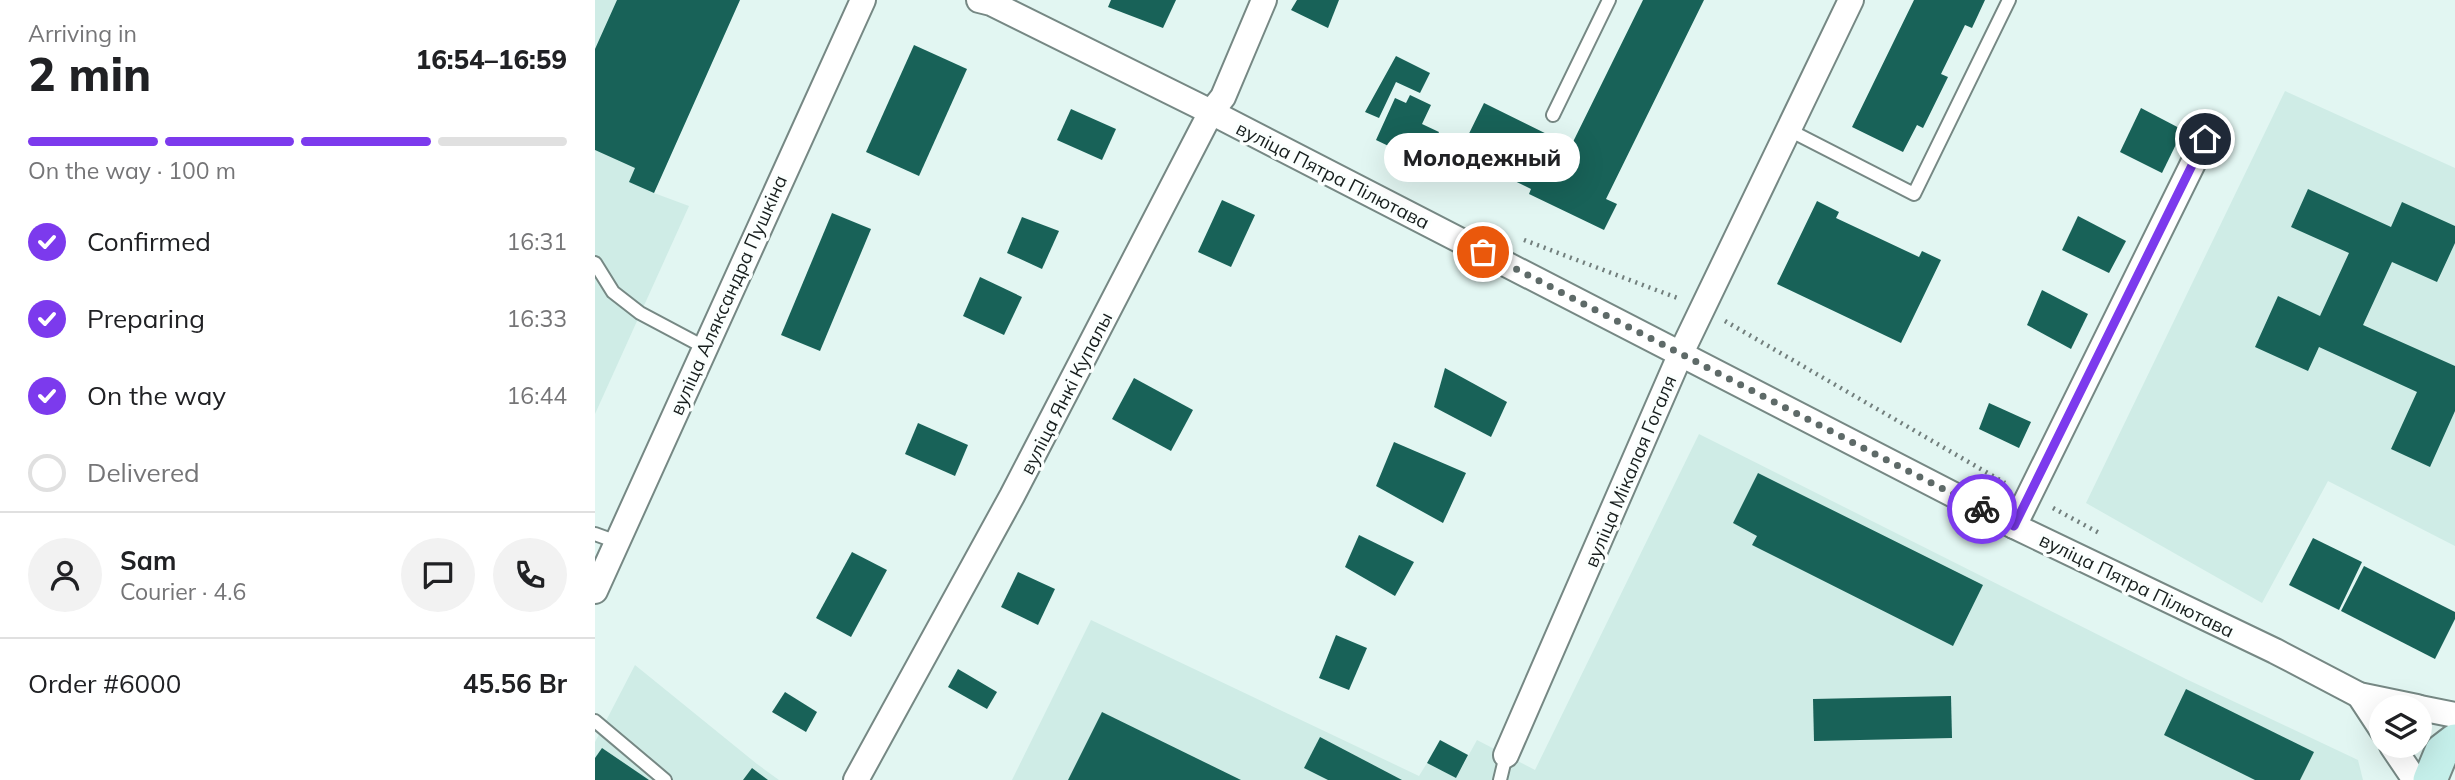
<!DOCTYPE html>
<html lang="en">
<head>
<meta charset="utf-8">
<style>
  :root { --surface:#fff; --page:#f2f2f2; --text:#202124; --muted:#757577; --line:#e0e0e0; --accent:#7c3aed }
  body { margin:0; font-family:Mulish,sans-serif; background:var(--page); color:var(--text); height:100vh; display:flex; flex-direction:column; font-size:26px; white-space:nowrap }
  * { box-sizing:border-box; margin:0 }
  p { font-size:23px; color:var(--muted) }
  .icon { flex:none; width:38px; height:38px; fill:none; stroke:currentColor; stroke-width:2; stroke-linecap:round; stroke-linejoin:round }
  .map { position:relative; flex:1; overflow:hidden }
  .sheet { display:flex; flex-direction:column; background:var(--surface); width:595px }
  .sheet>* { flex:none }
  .buttons { position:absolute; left:1774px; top:695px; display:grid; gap:14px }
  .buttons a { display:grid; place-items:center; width:63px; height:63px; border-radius:50%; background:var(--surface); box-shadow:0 7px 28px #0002; font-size:35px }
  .pin { position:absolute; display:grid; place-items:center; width:60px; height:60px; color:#fff; margin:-30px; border:4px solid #fff; border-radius:50%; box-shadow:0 2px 7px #0007 }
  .courier { position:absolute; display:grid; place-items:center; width:70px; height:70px; margin:-35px; border:5px solid #7c3aed; border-radius:50%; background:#fff; color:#222; box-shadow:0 2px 9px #0007 }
  .bubble { position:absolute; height:49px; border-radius:24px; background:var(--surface); box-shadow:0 7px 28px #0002; font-size:23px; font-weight:800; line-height:49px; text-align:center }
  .headline em { font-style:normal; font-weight:800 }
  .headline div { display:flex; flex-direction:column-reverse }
  .headline { display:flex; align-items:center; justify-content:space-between; height:119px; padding:0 28px }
  h1 { font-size:46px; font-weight:800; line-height:52px }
  .bar { display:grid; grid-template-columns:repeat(4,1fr); gap:10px 7px; align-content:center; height:84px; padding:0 28px }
  .bar i { height:9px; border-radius:5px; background:var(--line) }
  .bar .on { background:var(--accent) }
  .bar p { grid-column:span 4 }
  .line { display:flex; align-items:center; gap:18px; padding:0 28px; border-top:2px solid var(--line) }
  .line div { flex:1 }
  .round { display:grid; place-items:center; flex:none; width:74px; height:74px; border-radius:37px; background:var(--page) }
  ol { padding:0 28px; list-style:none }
  li { display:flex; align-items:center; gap:21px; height:77px }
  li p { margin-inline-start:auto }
  li .icon { padding:7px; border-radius:50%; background:var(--accent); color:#fff; stroke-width:4 }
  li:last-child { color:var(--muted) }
  li i { width:38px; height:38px; border:4px solid var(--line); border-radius:50% }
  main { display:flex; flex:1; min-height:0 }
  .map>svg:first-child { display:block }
  .built { fill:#cfece6 }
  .building { fill:#186258 }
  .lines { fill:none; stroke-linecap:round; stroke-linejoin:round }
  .service-casing { stroke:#768884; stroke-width:16 }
  .minor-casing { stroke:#768884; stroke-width:28 }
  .secondary-casing { stroke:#768884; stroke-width:37 }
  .path { stroke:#727f7d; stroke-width:4.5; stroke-dasharray:2 5; stroke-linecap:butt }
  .service { stroke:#fff; stroke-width:12 }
  .minor { stroke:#fff; stroke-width:24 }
  .secondary { stroke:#c5efea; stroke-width:33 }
  .done { stroke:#5e6a68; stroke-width:7; stroke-dasharray:0 12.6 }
  .route { stroke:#7c3aed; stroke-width:9 }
  .labels { text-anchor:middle; stroke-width:7; stroke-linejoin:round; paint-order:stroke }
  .street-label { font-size:19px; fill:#171e1d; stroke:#fbfffe }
</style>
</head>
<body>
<main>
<section class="sheet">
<div class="headline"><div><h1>2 min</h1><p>Arriving in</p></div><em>16:54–16:59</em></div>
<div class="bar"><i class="on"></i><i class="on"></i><i class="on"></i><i></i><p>On the way · 100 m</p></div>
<ol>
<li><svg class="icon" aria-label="check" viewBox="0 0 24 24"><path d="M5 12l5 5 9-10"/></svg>Confirmed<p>16:31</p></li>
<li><svg class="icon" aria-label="check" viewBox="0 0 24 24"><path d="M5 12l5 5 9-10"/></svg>Preparing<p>16:33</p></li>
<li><svg class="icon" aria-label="check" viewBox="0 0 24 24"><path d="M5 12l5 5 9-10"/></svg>On the way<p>16:44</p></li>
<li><i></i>Delivered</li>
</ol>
<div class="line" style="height:126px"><a class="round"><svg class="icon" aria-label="person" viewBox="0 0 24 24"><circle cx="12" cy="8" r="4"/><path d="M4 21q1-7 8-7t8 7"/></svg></a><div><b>Sam</b><p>Courier · 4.6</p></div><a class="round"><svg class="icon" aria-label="chat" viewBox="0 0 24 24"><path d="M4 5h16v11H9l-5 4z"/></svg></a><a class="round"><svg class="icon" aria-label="phone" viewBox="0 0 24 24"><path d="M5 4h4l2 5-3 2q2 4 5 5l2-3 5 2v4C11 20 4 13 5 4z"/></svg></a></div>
<div class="line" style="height:91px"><div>Order #6000</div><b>45.56 Br</b></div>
</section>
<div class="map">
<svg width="1860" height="780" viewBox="0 0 1860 780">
  <rect width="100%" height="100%" fill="#e2f6f2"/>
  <!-- built -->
  <g class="built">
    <polygon points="0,0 145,0 59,193 94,206 0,414"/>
    <polygon points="1690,91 1860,168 1860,546 1733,481 1667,603 1491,503"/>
    <polygon points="1104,434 1591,679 1763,760 1768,780 417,780 496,620 824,776 832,763 861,778 882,740 940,770"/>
    <polygon points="40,665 162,764 184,780 0,780 0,742"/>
  </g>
  <!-- building -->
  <g class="building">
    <polygon points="22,0 145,0 59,193 34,182 40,168 0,150 0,49"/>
    <polygon points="516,0 581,0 568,28 513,7"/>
    <polygon points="702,0 744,0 733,28 696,10"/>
    <polygon points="1048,0 1109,0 1011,199 1022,204 1009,230 934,194 936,189 864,154 889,103 976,146"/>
    <polygon points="1319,0 1390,0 1377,28 1370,25 1346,74 1353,77 1328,128 1322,125 1308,152 1257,127"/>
    <polygon points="319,45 372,69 324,176 271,152"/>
    <polygon points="801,56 835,73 825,93 801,82 784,118 770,112"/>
    <polygon points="815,95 836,105 827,124 844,132 829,163 781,140 800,98 811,103"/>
    <polygon points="1546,108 1588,130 1567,173 1525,152"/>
    <polygon points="476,109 521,129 507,160 462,140"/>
    <polygon points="1713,189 1796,227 1807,202 1860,226 1860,243 1842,282 1797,262 1768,325 1860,366 1860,411 1835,467 1796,449 1822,392 1724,347 1713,371 1660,347 1683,296 1725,316 1754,253 1696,227"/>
    <polygon points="627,200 660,215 636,267 603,252"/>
    <polygon points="1222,201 1244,212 1241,218 1324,257 1327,251 1346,260 1306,343 1182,284"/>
    <polygon points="237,213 276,229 225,351 186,335"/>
    <polygon points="1483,216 1531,241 1514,273 1467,250"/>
    <polygon points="427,217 464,231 447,269 412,253"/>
    <polygon points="385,277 427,297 409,335 368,316"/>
    <polygon points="1447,290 1493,314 1476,349 1432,325"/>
    <polygon points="850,368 912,402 896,437 839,407"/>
    <polygon points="539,378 598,410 576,451 517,419"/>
    <polygon points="1394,403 1436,422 1424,448 1384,429"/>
    <polygon points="323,423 373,445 360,476 310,454"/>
    <polygon points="799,442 871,473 848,523 781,486"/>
    <polygon points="1163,473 1388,585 1358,646 1157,545 1162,536 1138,523"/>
    <polygon points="764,535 819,562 800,596 750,567"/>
    <polygon points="1718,538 1767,562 1744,610 1694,585"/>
    <polygon points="257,552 292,570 256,637 221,618"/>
    <polygon points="1769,566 1860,612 1860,619 1840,659 1746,611"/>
    <polygon points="423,572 460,589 443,625 406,607"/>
    <polygon points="741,635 772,648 754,690 724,678"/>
    <polygon points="363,669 402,692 392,709 353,687"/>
    <polygon points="1591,689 1719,752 1705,780 1660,780 1569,735"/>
    <polygon points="190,692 222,712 211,732 177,712"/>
    <polygon points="1356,696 1357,738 1219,741 1218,699"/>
    <polygon points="507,712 646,780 473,780"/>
    <polygon points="725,737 807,780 733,780 709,768"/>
    <polygon points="845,740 873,755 861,778 832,763"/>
    <polygon points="7,748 54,780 0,780 0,758"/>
    <polygon points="157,768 173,780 148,780"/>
  </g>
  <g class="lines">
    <defs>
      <g id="service">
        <polyline points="958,115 1014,0"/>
        <polyline points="1194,130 1319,194 1414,0"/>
        <polyline points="0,263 18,292 45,313 109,347"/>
        <polyline points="0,534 22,542"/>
        <polyline points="0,721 70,780"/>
        <polyline points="905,780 911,755"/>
      </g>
      <g id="minor">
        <polyline points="384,0 396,3 616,112 1419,526 1680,651 1764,695 1822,707"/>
        <polyline points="1419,526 1610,139"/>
        <polyline points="0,591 268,0"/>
        <polyline points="1764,695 1787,730"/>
        <polyline points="1825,708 1860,715"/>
        <polyline points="1797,746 1820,780"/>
        <polyline points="911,755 1086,353 1256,0"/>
        <polyline points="261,780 417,496 616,112 628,97 669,0"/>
      </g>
      <polyline id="secondary" points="1835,780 1847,751 1860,741"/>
    </defs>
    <!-- service casing -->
    <use href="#service" class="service-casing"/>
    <!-- minor casing -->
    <use href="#minor" class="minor-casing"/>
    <!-- secondary casing -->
    <use href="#secondary" class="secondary-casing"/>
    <!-- path -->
    <g class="path">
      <polyline points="929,240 1085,299"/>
      <polyline points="1130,321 1410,483"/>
      <polyline points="1458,508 1506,534"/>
    </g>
    <!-- service -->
    <use href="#service" class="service"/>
    <!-- minor -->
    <use href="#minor" class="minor"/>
    <!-- secondary -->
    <use href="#secondary" class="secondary"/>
  </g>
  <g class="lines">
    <!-- done -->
    <polyline class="done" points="888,252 1387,509"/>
    <!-- route -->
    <polyline class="route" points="1387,509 1419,526 1610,139"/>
  </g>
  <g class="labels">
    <!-- street labels -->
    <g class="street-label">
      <text transform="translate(738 175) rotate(27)" y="7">вуліца Пятра Пілютава</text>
      <text transform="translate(133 295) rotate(-66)" y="7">вуліца Аляксандра Пушкіна</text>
      <text transform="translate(471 393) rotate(-63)" y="7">вуліца Янкі Купалы</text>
      <text transform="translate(1035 471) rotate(-67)" y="7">вуліца Мікалая Гогаля</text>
      <text transform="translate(1542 585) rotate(26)" y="7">вуліца Пятра Пілютава</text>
    </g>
  </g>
</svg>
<div class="buttons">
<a><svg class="icon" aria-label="layers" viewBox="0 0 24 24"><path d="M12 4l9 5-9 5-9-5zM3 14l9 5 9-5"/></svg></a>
</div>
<div class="pin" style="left:888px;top:252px;background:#ea580c"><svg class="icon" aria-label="bag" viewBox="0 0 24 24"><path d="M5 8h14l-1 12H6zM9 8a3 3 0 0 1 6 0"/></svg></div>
<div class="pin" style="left:1610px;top:139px;background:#1f2937"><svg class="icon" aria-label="home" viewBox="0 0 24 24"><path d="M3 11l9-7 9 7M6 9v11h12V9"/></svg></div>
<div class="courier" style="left:1387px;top:509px"><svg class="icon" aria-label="bike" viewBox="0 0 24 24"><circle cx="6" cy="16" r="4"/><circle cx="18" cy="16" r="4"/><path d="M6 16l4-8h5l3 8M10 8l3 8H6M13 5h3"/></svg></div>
<div class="bubble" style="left:789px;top:133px;width:196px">Молодежный</div>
</div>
</main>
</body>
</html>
